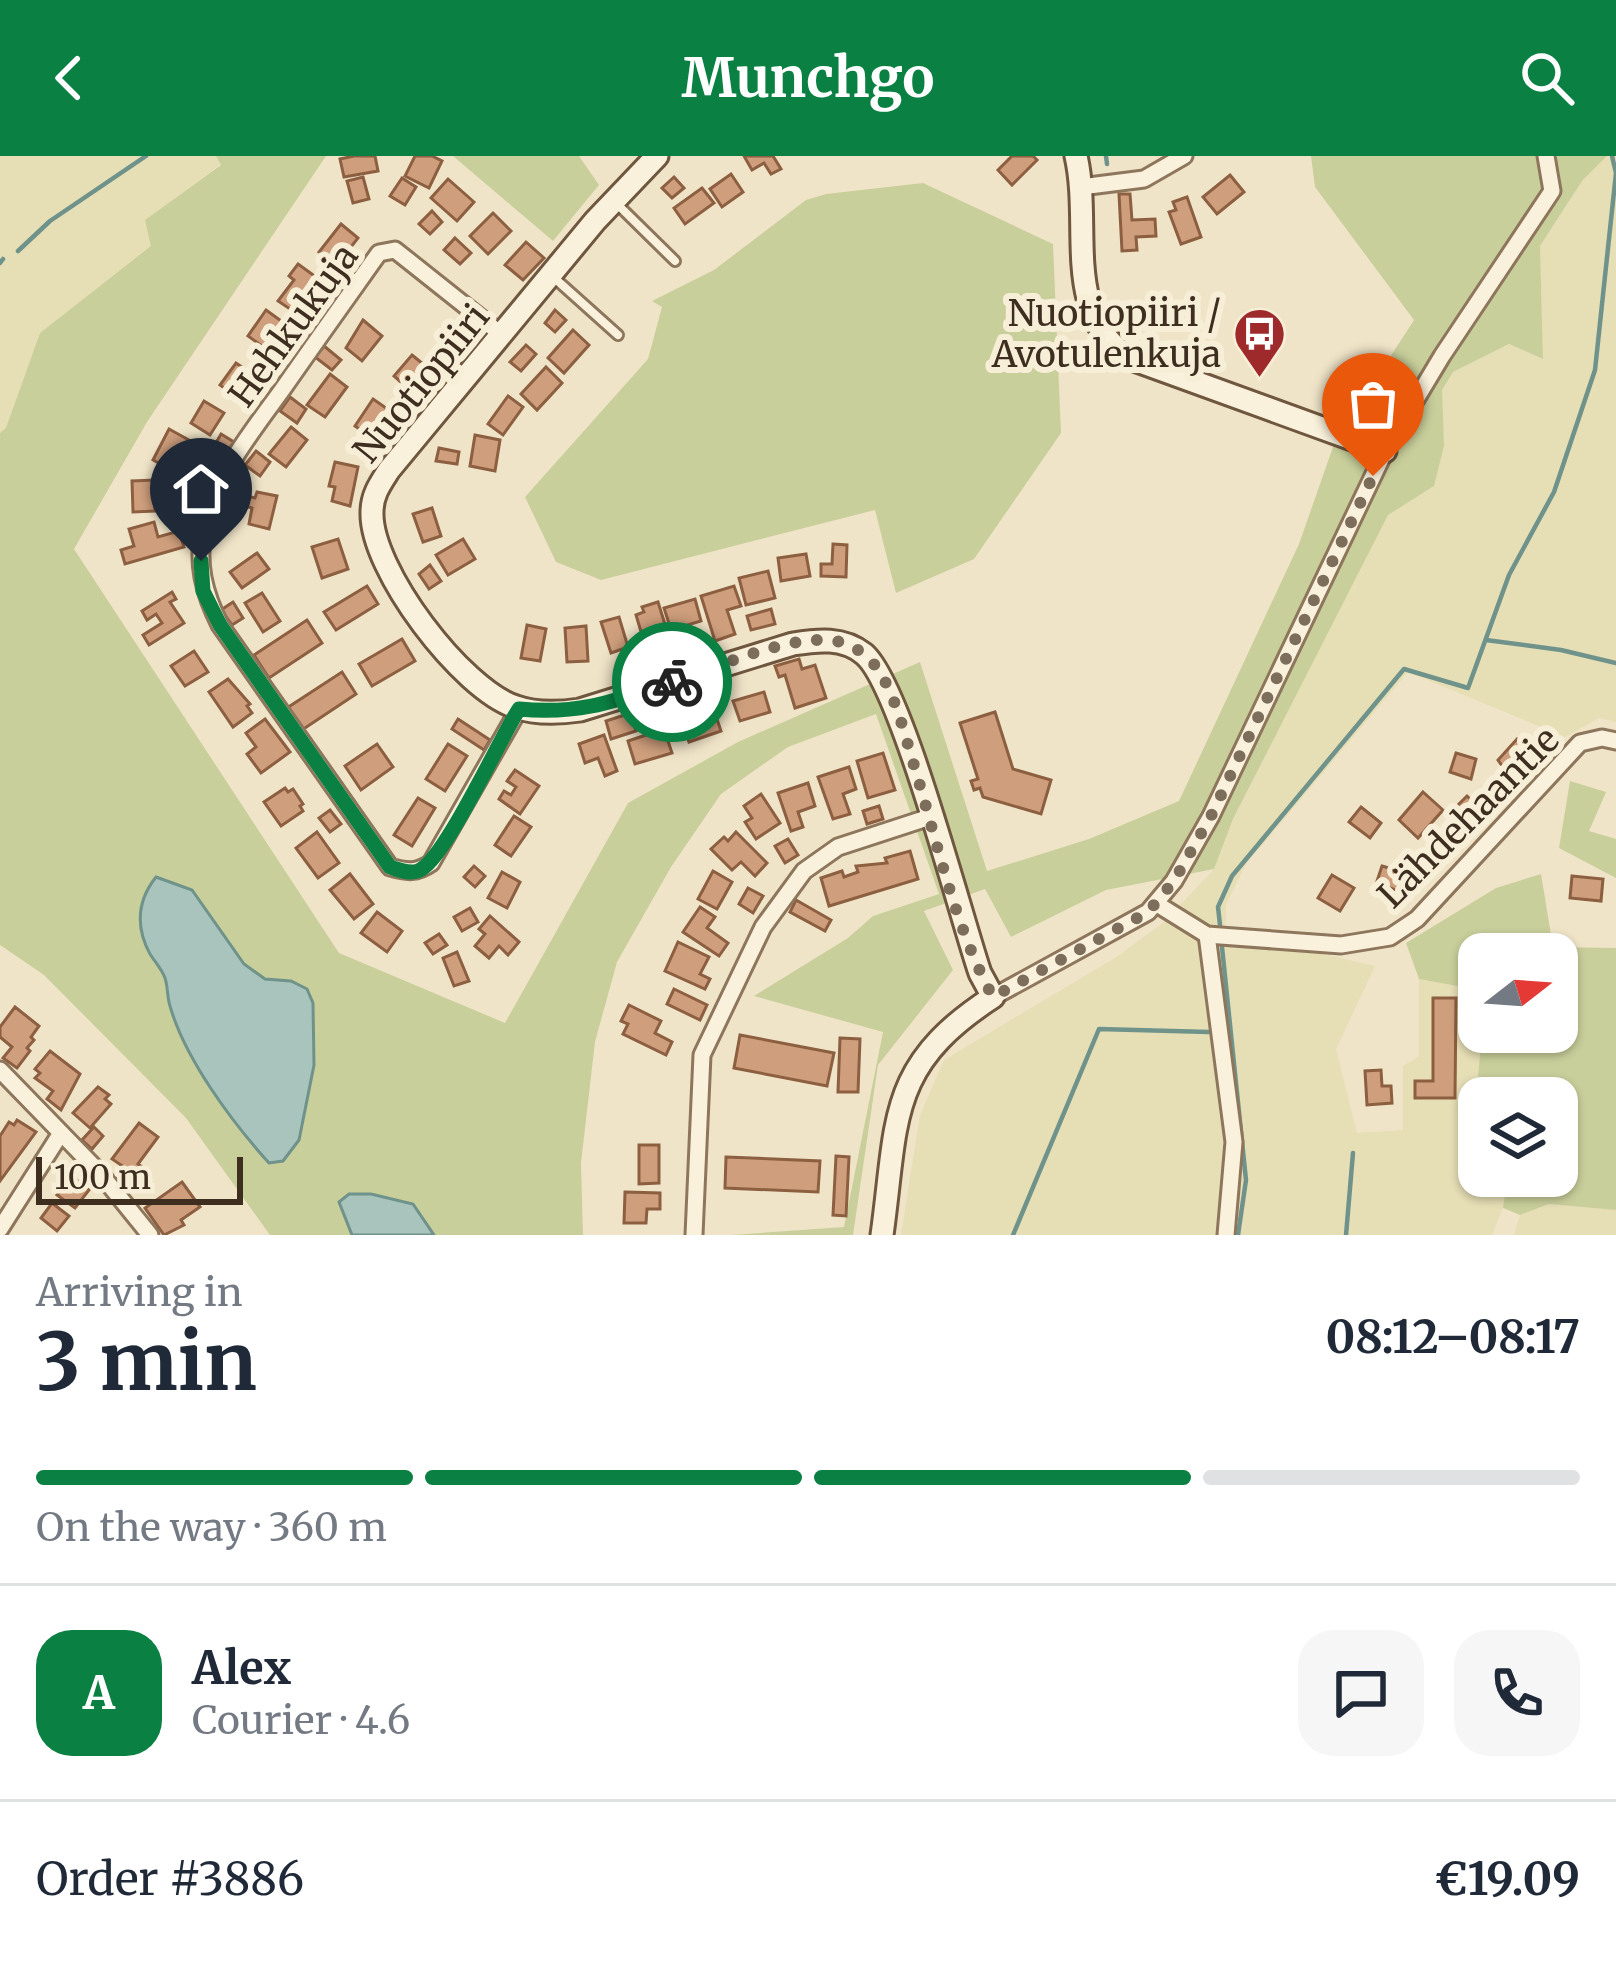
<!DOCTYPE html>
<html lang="en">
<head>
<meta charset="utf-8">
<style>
  :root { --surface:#fff; --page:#f6f6f7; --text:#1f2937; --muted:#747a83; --line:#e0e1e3; --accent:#0b8043 }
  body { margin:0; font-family:Merriweather,serif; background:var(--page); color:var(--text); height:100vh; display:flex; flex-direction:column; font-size:45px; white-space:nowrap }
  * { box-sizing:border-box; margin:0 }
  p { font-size:39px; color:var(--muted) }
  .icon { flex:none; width:66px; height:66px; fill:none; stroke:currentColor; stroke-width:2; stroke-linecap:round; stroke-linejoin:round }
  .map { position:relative; height:1079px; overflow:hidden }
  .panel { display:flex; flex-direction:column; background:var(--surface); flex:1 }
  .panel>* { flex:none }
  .needle { width:78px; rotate:73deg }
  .controls { position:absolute; left:1458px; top:777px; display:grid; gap:24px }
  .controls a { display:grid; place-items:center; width:120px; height:120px; border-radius:24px; background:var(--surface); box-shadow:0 3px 9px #0004; font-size:60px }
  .scale { position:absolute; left:36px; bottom:30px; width:207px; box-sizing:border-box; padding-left:12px; border:6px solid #3d2e20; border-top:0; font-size:33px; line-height:42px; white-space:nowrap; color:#3d2e20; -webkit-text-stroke:9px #f7eed8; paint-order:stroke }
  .pin { position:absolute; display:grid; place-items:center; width:102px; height:102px; color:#fff; margin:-123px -51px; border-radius:50% 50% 50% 0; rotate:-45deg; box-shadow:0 0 12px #0007 }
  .pin .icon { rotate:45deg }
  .courier { position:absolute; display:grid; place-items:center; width:120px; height:120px; margin:-60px; border:9px solid #0b8043; border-radius:50%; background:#fff; color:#222; box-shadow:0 3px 15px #0007 }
  .summary em { font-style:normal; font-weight:700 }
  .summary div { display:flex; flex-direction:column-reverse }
  .summary { display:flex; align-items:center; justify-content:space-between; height:204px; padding:0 36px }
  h1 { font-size:78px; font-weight:700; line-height:90px }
  .bar { display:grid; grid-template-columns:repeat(4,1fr); gap:18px 12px; align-content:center; height:144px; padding:0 36px }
  .bar i { height:15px; border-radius:9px; background:var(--line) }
  .bar .selected { background:var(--accent) }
  .bar p { grid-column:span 4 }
  .line { display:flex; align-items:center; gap:30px; padding:0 36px; border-top:3px solid var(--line) }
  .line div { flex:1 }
  .round { display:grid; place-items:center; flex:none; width:126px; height:126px; border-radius:36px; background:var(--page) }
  header { display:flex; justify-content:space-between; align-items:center; height:156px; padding:0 36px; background:var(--accent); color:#fff; font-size:54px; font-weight:700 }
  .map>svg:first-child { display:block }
  .farmland { fill:#e6deb5 }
  .green { fill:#c9cf9b; fill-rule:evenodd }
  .water { fill:#a9c4bc; stroke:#6f938a; stroke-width:3 }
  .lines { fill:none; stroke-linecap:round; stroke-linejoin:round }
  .stream { stroke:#6f938a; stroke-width:4.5 }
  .building { fill:#cf9f7d; stroke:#8d5f41; stroke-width:3 }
  .lane-casing { stroke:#8d765c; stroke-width:14 }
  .street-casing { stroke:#8d765c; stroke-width:21 }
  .secondary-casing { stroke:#6f573f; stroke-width:27 }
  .lane { stroke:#faf1dc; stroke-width:8 }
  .street { stroke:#faf1dc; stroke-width:15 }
  .secondary { stroke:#faf1dc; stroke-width:21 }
  .done { stroke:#7c6e5b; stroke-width:12; stroke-dasharray:0 21.6 }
  .route { stroke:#0b8043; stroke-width:15 }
  .labels { text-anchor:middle; stroke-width:12; stroke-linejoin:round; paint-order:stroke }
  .poi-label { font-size:36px; fill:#3d2e20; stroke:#f7eed8; text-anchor:end }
  .street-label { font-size:36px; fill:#3d2e20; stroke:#f7eed8 }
</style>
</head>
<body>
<header><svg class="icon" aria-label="back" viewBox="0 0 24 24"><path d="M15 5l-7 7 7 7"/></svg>Munchgo<svg class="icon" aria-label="search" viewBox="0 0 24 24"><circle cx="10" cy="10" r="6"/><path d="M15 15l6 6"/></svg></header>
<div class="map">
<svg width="1616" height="1079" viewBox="0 0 1616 1079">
  <rect width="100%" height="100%" fill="#f0e4c8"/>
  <!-- farmland -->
  <g class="farmland">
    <polygon points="0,0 216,0 221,8 145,64 152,90 40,177 6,273 0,277"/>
    <polygon points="1607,0 1616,0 1616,566 1599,562 1565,581 1408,516 1246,708 1226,749 1225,780 1275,787 1375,810 1336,893 1357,977 1403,974 1403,910 1419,900 1419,823 1479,834 1482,876 1477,931 1465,947 1463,972 1479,971 1479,1020 1508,1020 1503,1052 1492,1079 901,1079 920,959 944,904 1118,800 1164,766 1214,713 1233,663 1388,358 1434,330 1443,290 1441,233 1453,216 1509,188 1543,203 1540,90 1582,25"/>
    <polygon points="1549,1048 1616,1054 1616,1079 1514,1079 1520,1059"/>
  </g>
  <!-- green -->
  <g class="green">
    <path d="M216,0h110l-179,266 -73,127 265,404 166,70 123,-220 110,-61 182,-80 67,209 102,-32 90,-38 120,-257 35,-100 80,-124 -99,-133 -4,-31h296l-25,25 -42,65 3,113 -34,-15 -56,28 -11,18 2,56 -10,40 -46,29 -155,304 -19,50 -108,21 -95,47 -26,-48 -61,22 29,59 -75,95 -25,170h-121l112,-8 39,-195 -129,-36 94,-58 25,-22 66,-22 -63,-180 -88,33 -67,47 -50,73 -54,95 -22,80 -14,121 2,72h-149l-21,-31c-24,-6 -53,-19 -74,-2l13,33h-82l-84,-117 -142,-143 -44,-30v-512l6,-5 34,-95 111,-87 -6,-26 76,-55zM192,735c20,27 39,69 69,85 13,7 31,1 44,12 29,27 -25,141 -37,174 -36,-40 -103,-127 -103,-183 0,-24 20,-65 27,-88z"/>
    <polygon points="453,0 579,0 599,29 553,85"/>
    <polygon points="923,27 1053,88 1061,277 974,403 896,437 875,354 601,424 556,406 525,341 648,203 662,151 652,145 714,114 806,44 826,38"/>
    <polygon points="1570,625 1606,636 1589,675 1616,683 1616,722 1559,692"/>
    <polygon points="1541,718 1553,791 1616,792 1616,1054 1549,1048 1520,1059 1503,1052 1508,1020 1557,1020 1557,942 1479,942 1479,971 1462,972 1465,947 1477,931 1482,876 1557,876 1557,798 1479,798 1479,834 1419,823 1406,787 1496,732"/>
  </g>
  <!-- water -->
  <g class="water">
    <path d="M156,721l36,13 52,74 21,15 26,2 16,8 6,14 1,62 -15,75 -16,21 -14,2c-37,-41 -84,-104 -99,-157 -3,-9 -2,-19 -5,-28 -3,-9 -10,-16 -15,-24 -15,-28 -13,-53 6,-77z"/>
    <polygon points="349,1038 371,1038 413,1048 434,1079 352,1079 339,1046"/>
  </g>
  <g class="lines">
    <!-- stream -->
    <g class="stream">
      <polyline points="1106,0 1107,8"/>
      <polyline points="18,95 50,65 146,0"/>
      <polyline points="0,107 3,103"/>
      <polyline points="1486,484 1561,494 1616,507"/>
      <polyline points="1220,769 1218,751 1232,720 1404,513 1468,532 1509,419 1554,336 1595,214 1616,17 1612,0"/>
      <polyline points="1222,791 1246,1024 1238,1079"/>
      <polyline points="1013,1079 1099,873 1209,876"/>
      <polyline points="1346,1079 1353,997"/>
    </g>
  </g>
  <!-- building -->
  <g class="building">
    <polygon points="354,0 375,0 378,15 344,21 340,3"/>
    <polygon points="415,0 432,0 442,5 429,32 405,20"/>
    <polygon points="744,0 773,0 781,13 771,18 764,7 752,14"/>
    <polygon points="1012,0 1033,0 1037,4 1012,29 998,14"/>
    <polygon points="731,18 743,36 722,51 710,33"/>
    <polygon points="1230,19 1244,36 1217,58 1203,41"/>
    <polygon points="363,21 369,43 353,47 347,25"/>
    <polygon points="674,21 684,32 672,42 662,32"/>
    <polygon points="402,22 416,31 405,49 390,40"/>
    <polygon points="448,23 474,46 457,65 431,42"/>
    <polygon points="702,32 714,47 685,68 674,52"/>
    <polygon points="1119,38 1130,38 1132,64 1155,63 1156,80 1136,81 1137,94 1122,95"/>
    <polygon points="1187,41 1201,81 1181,88 1169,56 1176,54 1173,46"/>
    <polygon points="432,55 442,66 430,78 419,68"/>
    <polygon points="493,57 511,75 488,98 470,80"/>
    <polygon points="341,68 358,82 336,110 319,96"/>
    <polygon points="455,82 471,97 460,108 444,94"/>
    <polygon points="526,86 544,102 523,124 505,109"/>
    <polygon points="298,108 334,134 325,146 311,136 296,157 278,145 294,124 289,120"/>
    <polygon points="266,154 291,172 273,198 248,180"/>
    <polygon points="555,154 566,164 555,176 545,167"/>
    <polygon points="363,164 382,180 362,205 346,192"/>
    <polygon points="573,174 589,189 564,217 548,202"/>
    <polygon points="526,189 536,198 521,215 510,206"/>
    <polygon points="324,190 341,204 332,214 315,201"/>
    <polygon points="412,199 428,212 410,234 394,220"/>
    <polygon points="236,207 255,220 239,243 220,229"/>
    <polygon points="546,211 562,227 537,254 521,238"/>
    <polygon points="330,218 347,231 325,261 307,249"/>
    <polygon points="508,240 523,251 503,279 488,268"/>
    <polygon points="290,241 306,253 297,267 280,255"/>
    <polygon points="373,243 389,254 370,280 355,270"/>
    <polygon points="204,245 224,257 210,279 191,267"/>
    <polygon points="291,271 307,284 286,311 269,298"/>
    <polygon points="169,273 189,284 173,315 153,304"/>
    <polygon points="221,278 234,286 225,300 213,292"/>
    <polygon points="475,279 500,284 495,315 470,310"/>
    <polygon points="439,292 459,296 457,308 436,305"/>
    <polygon points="256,295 270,306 260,320 245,309"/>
    <polygon points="199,301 215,310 206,326 190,317"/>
    <polygon points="335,306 358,311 350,350 332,345 335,331 329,330"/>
    <polygon points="154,324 155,355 133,356 132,325"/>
    <polygon points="257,336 277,340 269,373 249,368 252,352 245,350 247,340 255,342"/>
    <polygon points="180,342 182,358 162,360 161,344"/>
    <polygon points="432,352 441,380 423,386 413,358"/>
    <polygon points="154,366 158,381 179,375 184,391 125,408 121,394 134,390 129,373"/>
    <polygon points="338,383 348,413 322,422 312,391"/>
    <polygon points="463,383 475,403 448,419 436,399"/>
    <polygon points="833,388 847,389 846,421 821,420 821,408 832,408"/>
    <polygon points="257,397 269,413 242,432 230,416"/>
    <polygon points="806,398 810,420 781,425 778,402"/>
    <polygon points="430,409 441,425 429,433 419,418"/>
    <polygon points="768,415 775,442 746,449 739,422"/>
    <polygon points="367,430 378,448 336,474 324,456"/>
    <polygon points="734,430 741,450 727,454 735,478 715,485 701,440"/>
    <polygon points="172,436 176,443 170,446 184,467 149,489 143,479 162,467 156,458 147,464 142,455"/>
    <polygon points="262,437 280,465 263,476 245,447"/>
    <polygon points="695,443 701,465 671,474 664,452"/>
    <polygon points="233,446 243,462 232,469 221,454"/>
    <polygon points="658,446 669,481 645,489 636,459 644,456 642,451"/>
    <polygon points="771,453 775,468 751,474 747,460"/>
    <polygon points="619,461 628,491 611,497 601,466"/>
    <polygon points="307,464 322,487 269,522 254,499"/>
    <polygon points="527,469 546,473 540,505 521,502"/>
    <polygon points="586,470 588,505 567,506 565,472"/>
    <polygon points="695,477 698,493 678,498 674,482"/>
    <polygon points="402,483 415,505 372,530 359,508"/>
    <polygon points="194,495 208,516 185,530 171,510"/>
    <polygon points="799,503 802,513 815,509 826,542 795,552 785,519 779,521 775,510"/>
    <polygon points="342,516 356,538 302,574 287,552"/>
    <polygon points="228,523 250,548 247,550 252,557 233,571 209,536"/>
    <polygon points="764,536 770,556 740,565 733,545"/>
    <polygon points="681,541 687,557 712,548 721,575 689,586 684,571 671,576 661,548"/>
    <polygon points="995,556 1013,613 1051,624 1041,658 983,641 980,632 974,634 971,625 978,623 960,567"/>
    <polygon points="631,557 636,575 611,583 606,565"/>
    <polygon points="265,563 290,596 261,617 247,598 256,591 246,577"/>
    <polygon points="458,563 490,584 484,594 452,573"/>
    <polygon points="664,573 672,597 635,608 628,585"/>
    <polygon points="604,579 617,615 605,620 598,602 585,607 579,588"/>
    <polygon points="1517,583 1533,597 1514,618 1510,614 1507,617 1498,604"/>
    <polygon points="377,588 393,611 361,634 345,610"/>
    <polygon points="448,588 467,600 445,635 426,623"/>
    <polygon points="883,597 895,634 868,642 857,605"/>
    <polygon points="1456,597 1476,603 1471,623 1450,616"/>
    <polygon points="849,611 856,633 843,638 850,658 833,663 818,621"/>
    <polygon points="515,614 539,630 520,658 499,643 504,635 511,639 516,631 507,625"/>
    <polygon points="808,627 815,650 798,656 803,671 791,675 778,637"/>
    <polygon points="285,632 288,636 293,633 303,648 300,650 303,655 281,670 264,646"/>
    <polygon points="1423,636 1443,654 1418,682 1399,664"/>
    <polygon points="761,638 780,667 756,683 745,666 752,662 744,650"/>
    <polygon points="1467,640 1483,655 1472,666 1456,651"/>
    <polygon points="418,642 435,652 412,690 394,679"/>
    <polygon points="879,650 883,663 867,668 863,655"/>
    <polygon points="1361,651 1381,667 1370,682 1349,666"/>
    <polygon points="330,654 341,668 330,676 319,662"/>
    <polygon points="514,660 531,671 511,700 495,689"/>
    <polygon points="317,676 339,707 318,722 296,692"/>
    <polygon points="736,676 767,707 755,720 741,706 732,714 711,693 724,681 728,685"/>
    <polygon points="788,683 798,699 785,707 775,690"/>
    <polygon points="910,695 918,723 829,750 821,722 842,715 844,721 858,716 856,710 887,707 885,702"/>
    <polygon points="474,710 485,720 475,731 464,721"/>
    <polygon points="1382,710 1409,718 1403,736 1376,728"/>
    <polygon points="713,715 732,726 717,753 698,743"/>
    <polygon points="502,716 520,726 507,752 488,742"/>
    <polygon points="350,718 373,748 354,763 330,734"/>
    <polygon points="1332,719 1354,732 1340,755 1318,742"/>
    <polygon points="1572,720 1603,723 1601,745 1570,742"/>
    <polygon points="748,732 763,740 753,757 739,748"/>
    <polygon points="796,744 831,764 825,775 790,756"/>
    <polygon points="700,751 715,761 707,772 728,787 719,800 683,776"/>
    <polygon points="470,752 478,766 462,775 454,761"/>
    <polygon points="377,756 402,775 387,796 361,777"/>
    <polygon points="490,760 519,786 508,799 499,790 489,802 475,790 485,778 479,773"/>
    <polygon points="439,778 447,789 433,798 425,787"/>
    <polygon points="678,786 709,801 700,818 710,823 705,833 665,815"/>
    <polygon points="457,796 469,825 454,830 443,802"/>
    <polygon points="674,833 707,849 700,864 667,848"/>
    <polygon points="1433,842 1456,842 1455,942 1415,942 1415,925 1433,925"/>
    <polygon points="629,849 661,865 655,877 672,886 666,899 623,878 628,868 621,865"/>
    <polygon points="15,851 39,870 31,881 34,884 27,892 30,895 17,912 3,902 12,891 0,881 0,871"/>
    <polygon points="740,879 834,897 827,930 734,912"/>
    <polygon points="840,882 860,883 858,936 838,936"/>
    <polygon points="50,895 80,918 61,954 47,943 53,935 35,922 40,917 35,913"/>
    <polygon points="1381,914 1382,930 1391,930 1392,947 1367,949 1365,915"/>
    <polygon points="98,931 109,939 105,943 111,948 90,972 73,957"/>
    <polygon points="17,964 36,976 0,1025 0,980 9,966 14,969"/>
    <polygon points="139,967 158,981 138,1008 145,1013 132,1031 120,1022 127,1013 112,1003"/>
    <polygon points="94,971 103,980 92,993 82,984"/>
    <polygon points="639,989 659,989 659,1027 639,1028"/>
    <polygon points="836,1000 849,1001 846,1060 833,1059"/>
    <polygon points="726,1001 820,1005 818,1036 725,1032"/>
    <polygon points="72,1020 89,1034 75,1052 57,1039"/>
    <polygon points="182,1026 200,1051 181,1064 184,1069 164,1079 145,1052"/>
    <polygon points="625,1036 660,1037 660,1053 647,1053 646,1067 624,1067"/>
    <polygon points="52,1047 69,1060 57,1075 41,1062"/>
  </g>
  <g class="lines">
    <defs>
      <g id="lane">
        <polyline points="614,45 675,105"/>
        <polyline points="551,119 618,179"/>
      </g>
      <g id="street">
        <polyline points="1081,31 1144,23 1184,0"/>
        <path d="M502,179l-107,-85 -16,3c-32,45 -65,91 -97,137 -29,40 -67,87 -78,137 -8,36 0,66 16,98l170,242c17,5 27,6 41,-4l88,-154"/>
        <polyline points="1157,748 1207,779 1341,789 1390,781 1417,763 1580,587 1602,582 1616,585"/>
        <polyline points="1207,779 1234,986 1226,1079"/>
        <polyline points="993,841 1148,756 1174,725 1211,660 1385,295 1442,200 1552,35 1546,0"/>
        <polyline points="0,914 99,1016 150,1079"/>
        <polyline points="0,1073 61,977"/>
        <polyline points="694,1079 702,899 763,771 804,715 838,691 930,661"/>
      </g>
      <g id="secondary">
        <path d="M657,0l-62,65 -206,249c-9,14 -17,25 -17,42 -2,57 90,178 144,195 20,7 44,6 64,3l213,-66c25,-4 50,-7 71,10 37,31 96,260 116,319l13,24c-107,69 -95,124 -111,238"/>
        <path d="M1076,0c16,70 -15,156 53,202l256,93"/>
      </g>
    </defs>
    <!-- lane casing -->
    <use href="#lane" class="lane-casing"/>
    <!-- street casing -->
    <use href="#street" class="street-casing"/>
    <!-- secondary casing -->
    <use href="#secondary" class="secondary-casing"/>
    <!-- lane -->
    <use href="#lane" class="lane"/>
    <!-- street -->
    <use href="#street" class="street"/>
    <!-- secondary -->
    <use href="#secondary" class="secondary"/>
  </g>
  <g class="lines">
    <!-- done -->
    <path class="done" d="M672,526c44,-14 123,-51 168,-40 14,3 29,15 37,26 18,26 27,64 36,94 24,78 41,164 80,235l155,-85 26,-31 37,-65 162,-340"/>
    <!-- route -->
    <path class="route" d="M201,405l2,30 17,34 170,242c9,3 19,7 28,4 26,-9 82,-133 101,-162 61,6 96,-8 153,-27"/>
  </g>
  <!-- icons -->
  <defs>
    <symbol id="bus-pin" viewBox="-11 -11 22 30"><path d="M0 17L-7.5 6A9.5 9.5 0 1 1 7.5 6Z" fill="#9e2a2b" stroke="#f7eed8"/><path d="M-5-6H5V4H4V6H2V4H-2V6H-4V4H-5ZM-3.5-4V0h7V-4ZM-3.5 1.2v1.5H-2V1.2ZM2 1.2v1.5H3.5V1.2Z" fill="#fff"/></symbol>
  </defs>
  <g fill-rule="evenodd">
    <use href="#bus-pin" x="1230" y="148" width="59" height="81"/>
  </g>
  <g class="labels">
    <!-- poi labels -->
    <g class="poi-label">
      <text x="1221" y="170">Nuotiopiiri /<tspan x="1221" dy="41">Avotulenkuja</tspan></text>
    </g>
    <!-- street labels -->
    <g class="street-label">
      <text transform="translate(293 169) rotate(-54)" y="13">Hehkukuja</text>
      <text transform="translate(421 227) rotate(-51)" y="13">Nuotiopiiri</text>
      <text transform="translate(1468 661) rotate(-45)" y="13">Lähdehaantie</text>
    </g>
  </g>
</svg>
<div class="controls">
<a><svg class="needle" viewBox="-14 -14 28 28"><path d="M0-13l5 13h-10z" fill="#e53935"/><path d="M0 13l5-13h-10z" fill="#747a83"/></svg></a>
<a><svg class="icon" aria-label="layers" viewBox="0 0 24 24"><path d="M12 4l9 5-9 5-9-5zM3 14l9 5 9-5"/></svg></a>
</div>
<div class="scale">100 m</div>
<div class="pin" style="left:1373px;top:320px;background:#ea580c"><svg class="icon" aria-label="bag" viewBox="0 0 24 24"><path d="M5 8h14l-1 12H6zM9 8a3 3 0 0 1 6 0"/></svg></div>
<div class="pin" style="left:201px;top:405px;background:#1f2937"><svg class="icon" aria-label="home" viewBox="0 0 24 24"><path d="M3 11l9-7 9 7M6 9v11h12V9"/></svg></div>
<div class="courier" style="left:672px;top:526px"><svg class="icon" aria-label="bike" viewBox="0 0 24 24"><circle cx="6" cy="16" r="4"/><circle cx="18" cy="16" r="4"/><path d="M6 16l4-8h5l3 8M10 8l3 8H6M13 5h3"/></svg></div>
</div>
<section class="panel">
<div class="summary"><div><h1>3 min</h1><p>Arriving in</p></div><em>08:12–08:17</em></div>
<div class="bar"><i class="selected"></i><i class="selected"></i><i class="selected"></i><i></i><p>On the way · 360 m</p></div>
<div class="line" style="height:216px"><b class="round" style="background:var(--accent);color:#fff">A</b><div><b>Alex</b><p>Courier · 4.6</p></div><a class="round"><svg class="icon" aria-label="chat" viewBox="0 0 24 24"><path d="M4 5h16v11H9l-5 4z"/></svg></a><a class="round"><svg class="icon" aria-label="phone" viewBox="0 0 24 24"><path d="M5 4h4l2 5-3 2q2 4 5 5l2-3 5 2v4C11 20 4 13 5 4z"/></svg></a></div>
<div class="line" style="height:156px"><div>Order #3886</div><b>€19.09</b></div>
</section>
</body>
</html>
